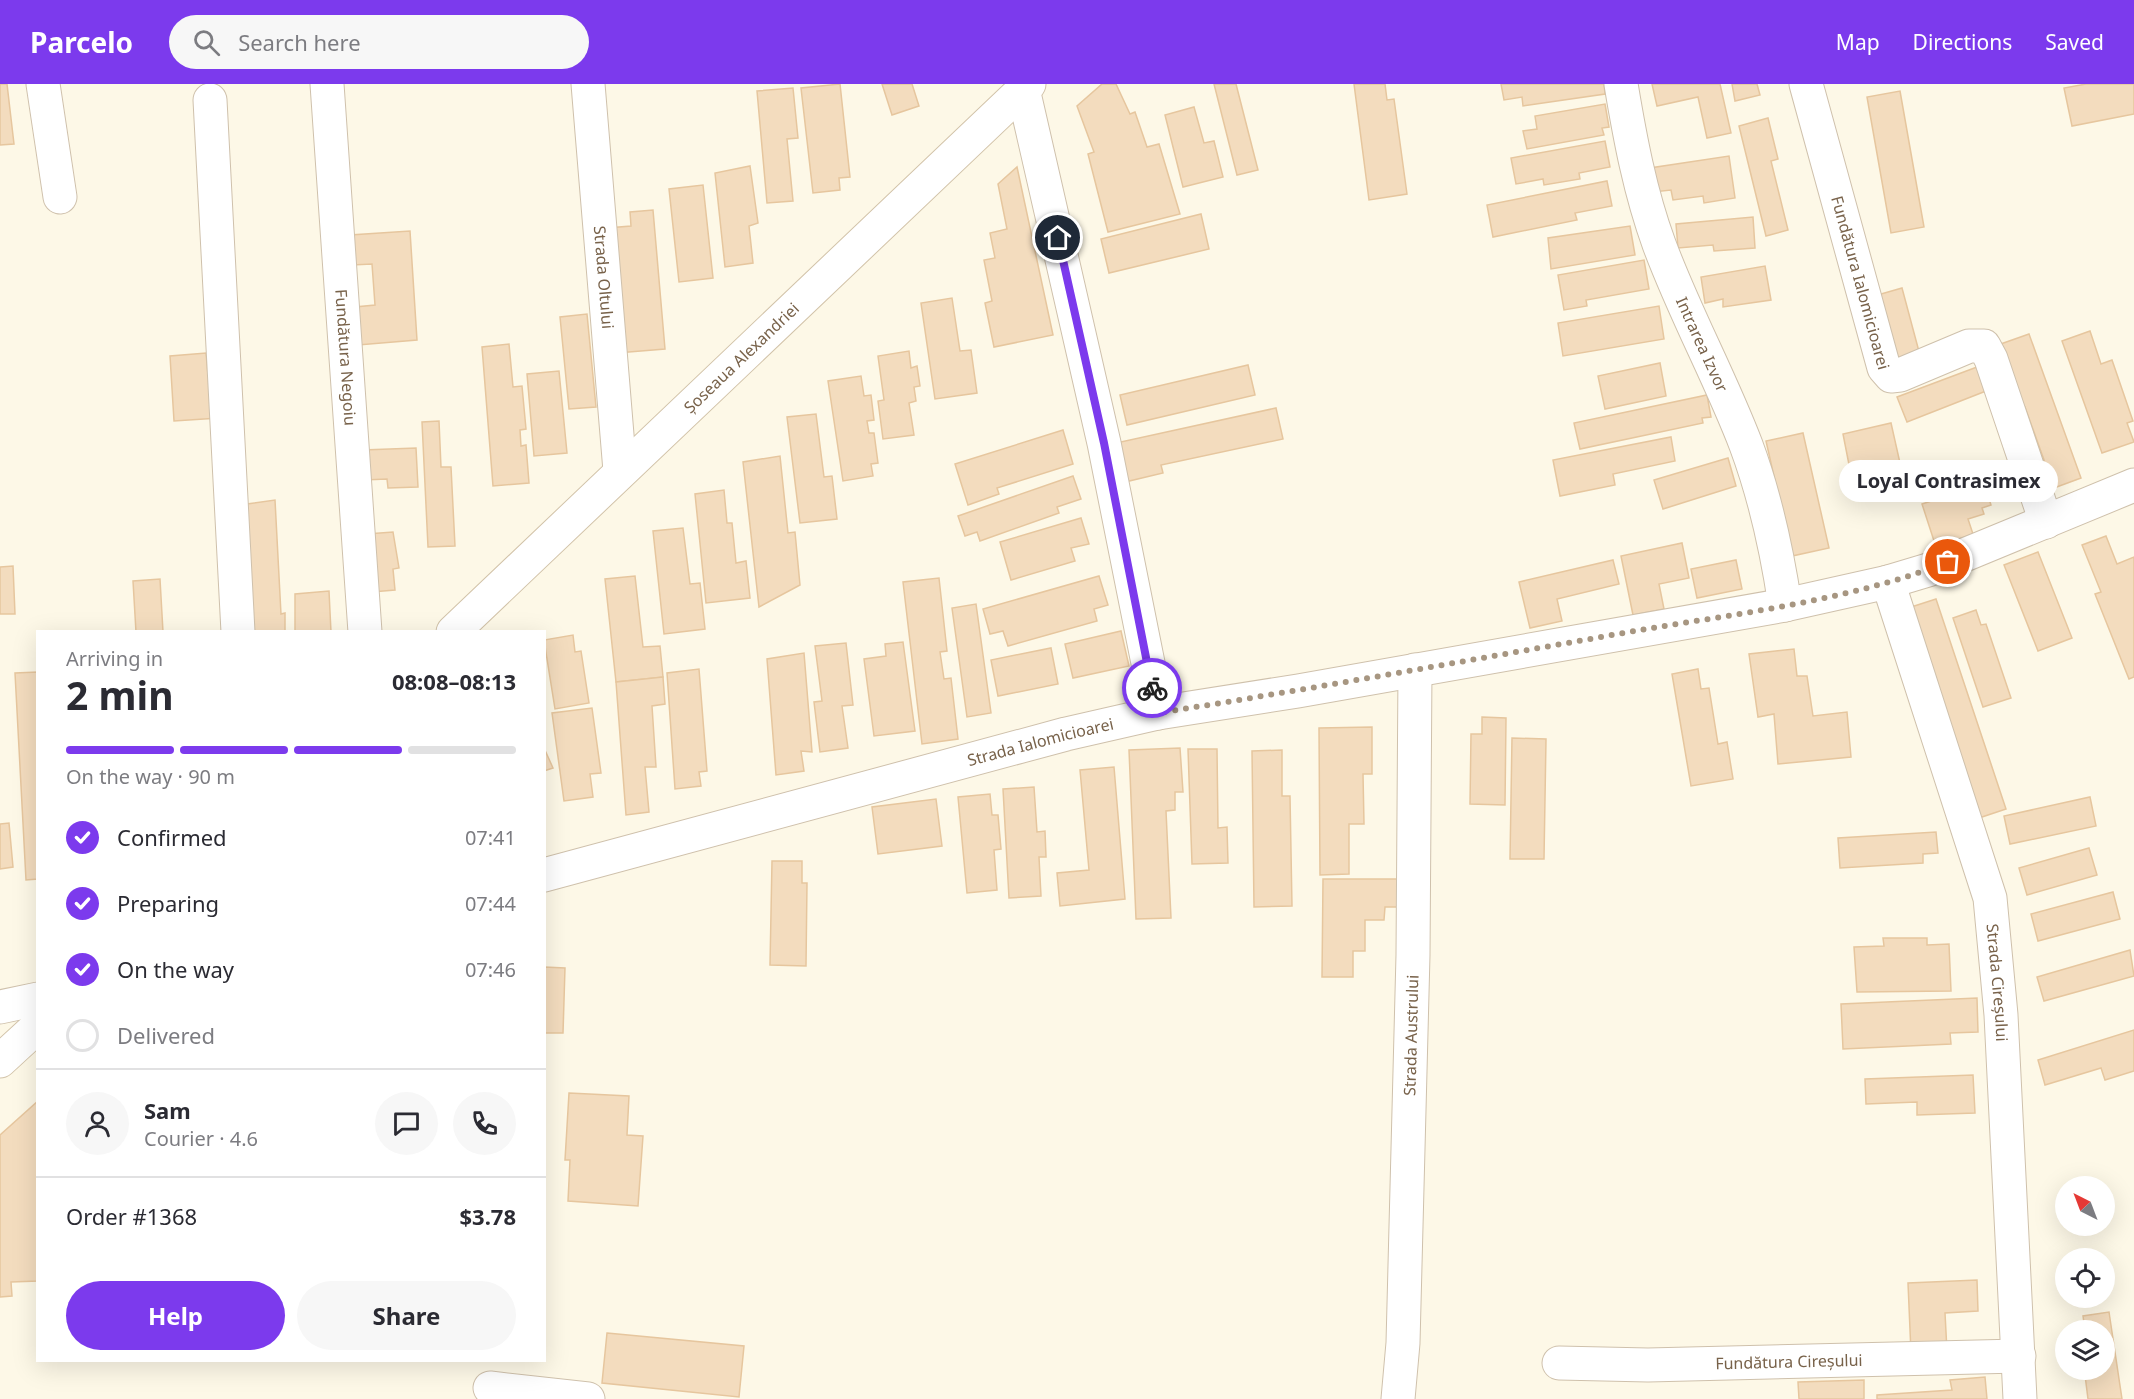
<!DOCTYPE html>
<html lang="en">
<head>
<meta charset="utf-8">
<style>
  :root { --surface:#fff; --page:#f7f7f7; --text:#2b2b33; --muted:#7c7c81; --line:#e1e1e2; --accent:#7c3aed }
  body { margin:0; font-family:"Noto Sans",sans-serif; background:var(--page); color:var(--text); height:100vh; display:flex; flex-direction:column; font-size:22px; white-space:nowrap }
  * { box-sizing:border-box; margin:0 }
  p { font-size:20px; color:var(--muted) }
  .icon { flex:none; width:33px; height:33px; fill:none; stroke:currentColor; stroke-width:2; stroke-linecap:round; stroke-linejoin:round }
  .map { position:relative; flex:1; overflow:hidden }
  .side { position:absolute; left:36px; top:546px; width:510px; height:732px; display:flex; flex-direction:column; background:var(--surface); border-radius:0px; box-shadow:0 6px 24px #0002 }
  .side>* { flex:none }
  .needle { width:39px; rotate:318deg }
  .controls { position:absolute; left:2055px; top:1092px; display:grid; gap:12px }
  .controls a { display:grid; place-items:center; width:60px; height:60px; border-radius:50%; background:var(--surface); box-shadow:0 6px 24px #0002; font-size:30px }
  .pin { position:absolute; display:grid; place-items:center; width:51px; height:51px; color:#fff; margin:-26px; border:3px solid #fff; border-radius:50%; box-shadow:0 2px 6px #0007 }
  .courier { position:absolute; display:grid; place-items:center; width:60px; height:60px; margin:-30px; border:4px solid #7c3aed; border-radius:50%; background:#fff; color:#222; box-shadow:0 2px 8px #0007 }
  .bubble { position:absolute; height:42px; border-radius:21px; background:var(--surface); box-shadow:0 6px 24px #0002; font-size:20px; font-weight:700; line-height:42px; text-align:center }
  .headline em { font-style:normal; font-weight:700 }
  .headline div { display:flex; flex-direction:column-reverse }
  .headline { display:flex; align-items:center; justify-content:space-between; height:102px; padding:0 30px }
  h1 { font-size:39px; font-weight:700; line-height:45px }
  .bar { display:grid; grid-template-columns:repeat(4,1fr); gap:9px 6px; align-content:center; height:72px; padding:0 30px }
  .bar i { height:8px; border-radius:4px; background:var(--line) }
  .bar .on { background:var(--accent) }
  .bar p { grid-column:span 4 }
  .line { display:flex; align-items:center; gap:15px; padding:0 30px; border-top:2px solid var(--line) }
  .line div { flex:1 }
  .round { display:grid; place-items:center; flex:none; width:63px; height:63px; border-radius:32px; background:var(--page) }
  ol { padding:0 30px; list-style:none }
  li { display:flex; align-items:center; gap:18px; height:66px }
  li p { margin-inline-start:auto }
  li .icon { padding:6px; border-radius:50%; background:var(--accent); color:#fff; stroke-width:4 }
  li:last-child { color:var(--muted) }
  li i { width:33px; height:33px; border:3px solid var(--line); border-radius:50% }
  .action { display:flex; gap:12px; margin-top:auto; padding:12px 30px }
  .action a { flex:1; height:69px; border-radius:36px; background:var(--accent); color:#fff; font-size:24px; font-weight:700; line-height:69px; text-align:center }
  .action a+a { background:var(--page); color:var(--text) }
  header { display:flex; align-items:center; gap:36px; box-sizing:border-box; height:84px; padding:0 30px; background:var(--accent); color:#fff }
  header strong { font-size:28px }
  nav { display:flex; gap:33px; margin-inline-start:auto; font-size:21px }
  .search { width:420px; height:54px; background:var(--page); display:flex; align-items:center; gap:15px; box-sizing:border-box; padding:0 21px; border-radius:33px; color:var(--muted); font-size:22px }
  .map>svg:first-child { display:block }
  .building { fill:#f3dcbe; stroke:#e6c69e; stroke-width:1.5 }
  .lines { fill:none; stroke-linecap:round; stroke-linejoin:round }
  .minor-casing { stroke:#cfc1ac; stroke-width:35 }
  .secondary-casing { stroke:#d2c3a9; stroke-width:35 }
  .minor { stroke:#fff; stroke-width:33 }
  .secondary { stroke:#fff; stroke-width:33 }
  .done { stroke:#a79681; stroke-width:6; stroke-dasharray:0 10.8 }
  .route { stroke:#7c3aed; stroke-width:8 }
  .labels { text-anchor:middle; stroke-width:4.5; stroke-linejoin:round; paint-order:stroke }
  .street-label { font-size:16px; fill:#78624a; stroke:#fffbee }
</style>
</head>
<body>
<header>
<strong>Parcelo</strong>
<div class="search"><svg class="icon" aria-label="search" viewBox="0 0 24 24"><circle cx="10" cy="10" r="6"/><path d="M15 15l6 6"/></svg>Search here</div>
<nav><a>Map</a><a>Directions</a><a>Saved</a></nav>
</header>
<div class="map">
<svg width="2134" height="1315" viewBox="0 0 2134 1315">
  <rect width="100%" height="100%" fill="#fdf8e7"/>
  <!-- building -->
  <g class="building">
    <polygon points="0,0 7,0 14,60 0,61"/>
    <polygon points="840,0 850,93 839,94 840,106 813,109 801,4"/>
    <polygon points="882,0 912,0 919,22 892,31"/>
    <polygon points="1102,0 1116,0 1130,30 1135,28 1147,63 1159,60 1180,130 1108,148 1088,70 1094,68 1077,22"/>
    <polygon points="1214,0 1236,0 1258,86 1237,91"/>
    <polygon points="1354,0 1385,0 1387,16 1394,15 1407,110 1369,116"/>
    <polygon points="1501,0 1604,0 1605,10 1523,22 1522,13 1504,16"/>
    <polygon points="1652,0 1720,0 1731,49 1707,54 1698,13 1657,22"/>
    <polygon points="1732,0 1757,0 1760,11 1735,17"/>
    <polygon points="2086,0 2134,0 2134,30 2072,42 2064,4"/>
    <polygon points="793,4 798,54 787,55 793,117 767,119 757,7"/>
    <polygon points="1900,7 1924,143 1891,149 1867,13"/>
    <polygon points="1605,20 1609,43 1602,44 1604,51 1527,65 1523,47 1537,45 1535,32"/>
    <polygon points="1194,23 1204,59 1214,57 1223,93 1183,103 1165,31"/>
    <polygon points="1768,34 1778,75 1771,77 1788,146 1766,152 1739,42"/>
    <polygon points="1605,57 1610,83 1579,89 1580,95 1544,101 1543,95 1516,100 1511,74"/>
    <polygon points="1729,72 1735,114 1704,119 1703,112 1673,116 1671,106 1653,108 1650,84"/>
    <polygon points="750,82 758,139 749,142 753,179 725,183 715,89"/>
    <polygon points="1017,83 1053,251 994,263 985,219 992,217 984,176 995,174 990,149 1007,145 998,100"/>
    <polygon points="1607,97 1612,122 1575,129 1577,136 1493,153 1487,121"/>
    <polygon points="703,101 713,194 679,198 669,105"/>
    <polygon points="653,126 665,265 617,269 607,144 631,142 630,128"/>
    <polygon points="1201,130 1209,165 1109,189 1101,155"/>
    <polygon points="1753,133 1755,164 1714,167 1713,161 1678,164 1676,140"/>
    <polygon points="1630,142 1635,171 1551,185 1548,154"/>
    <polygon points="410,147 417,256 358,261 355,223 375,221 372,180 352,181 350,151"/>
    <polygon points="1644,176 1649,205 1586,216 1587,222 1564,226 1558,191"/>
    <polygon points="1765,182 1771,216 1723,223 1723,215 1705,219 1701,193"/>
    <polygon points="1902,204 1921,275 1894,283 1874,212"/>
    <polygon points="952,214 960,267 971,266 977,309 935,315 921,219"/>
    <polygon points="1659,222 1664,255 1563,272 1558,239"/>
    <polygon points="587,230 596,323 569,325 560,233"/>
    <polygon points="2090,247 2101,280 2112,276 2133,337 2127,339 2134,358 2102,369 2062,257"/>
    <polygon points="2029,250 2081,394 2054,404 2025,323 2018,326 1995,262"/>
    <polygon points="509,260 513,303 522,302 526,345 520,346 521,362 526,361 529,399 493,402 482,263"/>
    <polygon points="909,267 911,284 917,282 920,302 914,303 916,317 909,319 914,351 883,355 878,317 884,316 878,272"/>
    <polygon points="206,269 208,291 217,291 219,334 174,337 170,272"/>
    <polygon points="1660,279 1666,312 1605,325 1598,292"/>
    <polygon points="1248,281 1255,311 1127,341 1120,311"/>
    <polygon points="1977,283 1986,307 1907,338 1897,313"/>
    <polygon points="559,287 567,369 534,372 527,290"/>
    <polygon points="861,292 864,312 871,311 874,336 867,337 869,349 874,349 878,379 871,380 873,392 843,397 828,297"/>
    <polygon points="1707,311 1711,333 1702,334 1703,339 1580,365 1574,339"/>
    <polygon points="1276,324 1283,355 1161,381 1163,389 1125,398 1116,359"/>
    <polygon points="816,330 824,393 832,392 837,435 800,439 787,333"/>
    <polygon points="439,337 441,383 451,383 455,462 428,463 422,338"/>
    <polygon points="1891,339 1902,388 1853,401 1843,350"/>
    <polygon points="1063,346 1073,380 997,404 999,410 968,421 955,380"/>
    <polygon points="1803,349 1829,464 1792,472 1766,357"/>
    <polygon points="1671,353 1675,377 1613,390 1615,401 1560,412 1553,376"/>
    <polygon points="416,364 418,403 388,404 387,395 364,396 363,366"/>
    <polygon points="780,372 788,449 795,448 800,501 759,523 743,378"/>
    <polygon points="1728,374 1736,402 1663,425 1654,396"/>
    <polygon points="1073,392 1081,415 1057,423 1059,429 980,457 977,448 965,452 958,432"/>
    <polygon points="1984,400 1991,421 1982,424 1984,430 1968,435 1973,450 1936,463 1922,420"/>
    <polygon points="724,406 727,439 732,439 736,479 746,477 750,514 706,519 695,410"/>
    <polygon points="275,416 281,530 285,529 285,548 246,548 240,421"/>
    <polygon points="1081,434 1089,460 1071,464 1075,477 1011,496 1000,458"/>
    <polygon points="683,444 690,500 700,499 705,545 664,550 653,447"/>
    <polygon points="393,448 399,484 393,485 395,506 372,508 367,450"/>
    <polygon points="2106,452 2117,480 2134,473 2134,593 2129,595 2095,510 2101,508 2082,461"/>
    <polygon points="1682,459 1689,494 1659,500 1664,525 1633,531 1621,472"/>
    <polygon points="2038,468 2072,554 2038,567 2004,481"/>
    <polygon points="1613,476 1619,500 1557,515 1562,537 1530,544 1519,498"/>
    <polygon points="1736,476 1742,505 1697,514 1691,485"/>
    <polygon points="13,482 15,530 0,530 0,483"/>
    <polygon points="635,492 643,563 660,562 663,593 616,598 605,495"/>
    <polygon points="1099,492 1108,521 1094,525 1097,537 1008,562 1003,547 990,550 983,525"/>
    <polygon points="939,494 947,567 940,568 944,595 951,594 958,655 922,660 903,498"/>
    <polygon points="160,495 163,548 136,548 133,497"/>
    <polygon points="329,507 331,548 295,548 295,510"/>
    <polygon points="1936,515 2006,725 1976,735 1905,525"/>
    <polygon points="976,520 991,629 967,633 952,524"/>
    <polygon points="1976,526 1981,541 1986,540 2011,614 1983,623 1953,534"/>
    <polygon points="1121,547 1129,582 1073,594 1065,560"/>
    <polygon points="573,551 575,568 581,567 589,619 555,625 544,556"/>
    <polygon points="903,558 915,647 874,652 864,575 886,572 885,560"/>
    <polygon points="846,559 853,621 842,622 848,664 820,668 814,618 822,617 815,562"/>
    <polygon points="1051,564 1058,600 998,612 991,576"/>
    <polygon points="1794,565 1797,592 1807,592 1813,632 1847,628 1851,673 1778,680 1774,630 1758,633 1749,570"/>
    <polygon points="804,569 812,668 801,667 804,687 776,691 767,575"/>
    <polygon points="699,585 707,687 699,688 701,702 675,705 667,589"/>
    <polygon points="1698,585 1701,605 1709,604 1718,660 1727,658 1733,695 1691,702 1672,590"/>
    <polygon points="38,588 38,795 26,796 15,589"/>
    <polygon points="663,593 665,620 652,622 656,683 645,683 649,728 626,731 616,598"/>
    <polygon points="592,624 601,689 590,690 593,713 564,717 552,629"/>
    <polygon points="1482,633 1506,634 1505,721 1470,720 1471,650 1482,650"/>
    <polygon points="1372,643 1372,690 1363,690 1364,740 1349,740 1349,790 1320,791 1319,644"/>
    <polygon points="1512,654 1546,655 1544,775 1510,775"/>
    <polygon points="544,664 553,684 544,687"/>
    <polygon points="1180,664 1183,708 1175,708 1175,726 1166,727 1171,834 1136,835 1129,666"/>
    <polygon points="1188,665 1217,665 1218,744 1227,743 1228,779 1192,780"/>
    <polygon points="1282,666 1282,712 1290,712 1292,822 1254,823 1252,667"/>
    <polygon points="1114,683 1125,815 1060,822 1057,789 1089,786 1080,686"/>
    <polygon points="1034,703 1037,748 1045,747 1046,773 1039,773 1041,812 1009,814 1003,705"/>
    <polygon points="990,710 992,731 998,731 1001,765 994,766 997,806 967,809 958,713"/>
    <polygon points="2090,713 2096,742 2010,760 2004,732"/>
    <polygon points="936,715 942,762 878,770 872,723"/>
    <polygon points="9,739 13,783 0,785 0,740"/>
    <polygon points="1936,748 1938,769 1923,770 1923,779 1840,784 1838,754"/>
    <polygon points="2089,764 2097,791 2027,811 2019,784"/>
    <polygon points="772,777 802,777 802,799 807,799 806,882 770,881"/>
    <polygon points="1323,795 1401,795 1400,823 1385,823 1384,836 1365,836 1365,867 1353,867 1353,893 1322,893"/>
    <polygon points="2113,808 2120,835 2038,857 2031,830"/>
    <polygon points="1883,854 1927,854 1927,861 1949,860 1951,907 1857,908 1854,863 1884,862"/>
    <polygon points="2130,866 2134,892 2044,917 2037,893"/>
    <polygon points="544,883 565,884 563,949 544,949"/>
    <polygon points="1977,914 1978,948 1950,949 1951,960 1843,965 1841,920"/>
    <polygon points="2134,946 2134,987 2105,996 2101,984 2045,1001 2038,976"/>
    <polygon points="1973,991 1975,1029 1917,1031 1917,1018 1866,1020 1865,995"/>
    <polygon points="569,1009 629,1012 627,1051 643,1052 638,1122 568,1117 570,1076 565,1076"/>
    <polygon points="38,1017 38,1197 11,1198 12,1212 0,1213 0,1051"/>
    <polygon points="1977,1196 1978,1227 1945,1229 1947,1267 1911,1269 1908,1199"/>
    <polygon points="2109,1228 2122,1315 2088,1315 2085,1291 2092,1289 2091,1286 2104,1286 2104,1246 2085,1246 2083,1232"/>
    <polygon points="607,1249 744,1262 739,1313 602,1299"/>
    <polygon points="1985,1293 1987,1315 1877,1315 1877,1311 1952,1306 1950,1296"/>
    <polygon points="1864,1296 1864,1315 1799,1315 1798,1298"/>
  </g>
  <g class="lines">
    <defs>
      <g id="minor">
        <polyline points="43,0 60,113"/>
        <path id="s1" d="M327,0l38,548"/>
        <path id="s2" d="M588,0l32,387"/>
        <path id="s3" d="M1621,0c9,54 19,108 38,160 25,68 61,133 87,201 19,51 31,106 39,160"/>
        <path id="s4" d="M1806,0l78,284 7,8 9,-1 69,-29h15l7,13 55,163"/>
        <polyline points="1023,5 1104,359 1158,629"/>
        <polyline points="210,16 238,548"/>
        <path id="s5" d="M1888,498l102,316 11,117 19,384"/>
        <path id="s6" d="M544,791l522,-141 92,-21 140,-22 487,-86 103,-23 40,-12 206,-85"/>
        <polyline points="0,923 38,915"/>
        <path id="s7" d="M1559,1279l89,2 371,-9"/>
        <polyline points="490,1304 588,1315"/>
        <path id="s8" d="M1398,1315l5,-56 10,-388 2,-285"/>
      </g>
      <g id="secondary">
        <path id="s9" d="M453,548l576,-548"/>
        <polyline points="0,977 38,942"/>
      </g>
    </defs>
    <!-- minor casing -->
    <use href="#minor" class="minor-casing"/>
    <!-- secondary casing -->
    <use href="#secondary" class="secondary-casing"/>
    <!-- minor -->
    <use href="#minor" class="minor"/>
    <!-- secondary -->
    <use href="#secondary" class="secondary"/>
  </g>
  <g class="lines">
    <!-- done -->
    <path class="done" d="M1152,604l6,25c159,-25 318,-54 477,-82 104,-18 214,-30 313,-69"/>
    <!-- route -->
    <polyline class="route" points="1058,154 1104,359 1152,604"/>
  </g>
  <g class="labels">
    <!-- street labels -->
    <g class="street-label">
      <text dy="6" stroke="none"><textPath href="#s2" startOffset="194">Strada Oltului</textPath></text>
      <text dy="6" stroke="none"><textPath href="#s4" startOffset="206">Fundătura Ialomicioarei</textPath></text>
      <text dy="6" stroke="none"><textPath href="#s3" startOffset="274">Intrarea Izvor</textPath></text>
      <text dy="6" stroke="none"><textPath href="#s9" startOffset="398">Șoseaua Alexandriei</textPath></text>
      <text dy="6" stroke="none"><textPath href="#s1" startOffset="274">Fundătura Negoiu</textPath></text>
      <text dy="6" stroke="none"><textPath href="#s6" startOffset="514">Strada Ialomicioarei</textPath></text>
      <text dy="6" stroke="none"><textPath href="#s5" startOffset="417">Strada Cireșului</textPath></text>
      <text dy="6" stroke="none"><textPath href="#s8" startOffset="364">Strada Austrului</textPath></text>
      <text dy="6" stroke="none"><textPath href="#s7" startOffset="230">Fundătura Cireșului</textPath></text>
    </g>
  </g>
</svg>
<div class="controls">
<a><svg class="needle" viewBox="-14 -14 28 28"><path d="M0-13l5 13h-10z" fill="#e53935"/><path d="M0 13l5-13h-10z" fill="#7c7c81"/></svg></a>
<a><svg class="icon" aria-label="locate" viewBox="0 0 24 24"><circle cx="12" cy="12" r="6"/><path d="M12 2v4M12 18v4M2 12h4M18 12h4"/></svg></a>
<a><svg class="icon" aria-label="layers" viewBox="0 0 24 24"><path d="M12 4l9 5-9 5-9-5zM3 14l9 5 9-5"/></svg></a>
</div>
<div class="pin" style="left:1948px;top:478px;background:#ea580c"><svg class="icon" aria-label="bag" viewBox="0 0 24 24"><path d="M5 8h14l-1 12H6zM9 8a3 3 0 0 1 6 0"/></svg></div>
<div class="pin" style="left:1058px;top:154px;background:#1f2937"><svg class="icon" aria-label="home" viewBox="0 0 24 24"><path d="M3 11l9-7 9 7M6 9v11h12V9"/></svg></div>
<div class="courier" style="left:1152px;top:604px"><svg class="icon" aria-label="bike" viewBox="0 0 24 24"><circle cx="6" cy="16" r="4"/><circle cx="18" cy="16" r="4"/><path d="M6 16l4-8h5l3 8M10 8l3 8H6M13 5h3"/></svg></div>
<div class="bubble" style="left:1839px;top:376px;width:219px">Loyal Contrasimex</div>
<section class="side">
<div class="headline"><div><h1>2 min</h1><p>Arriving in</p></div><em>08:08–08:13</em></div>
<div class="bar"><i class="on"></i><i class="on"></i><i class="on"></i><i></i><p>On the way · 90 m</p></div>
<ol>
<li><svg class="icon" aria-label="check" viewBox="0 0 24 24"><path d="M5 12l5 5 9-10"/></svg>Confirmed<p>07:41</p></li>
<li><svg class="icon" aria-label="check" viewBox="0 0 24 24"><path d="M5 12l5 5 9-10"/></svg>Preparing<p>07:44</p></li>
<li><svg class="icon" aria-label="check" viewBox="0 0 24 24"><path d="M5 12l5 5 9-10"/></svg>On the way<p>07:46</p></li>
<li><i></i>Delivered</li>
</ol>
<div class="line" style="height:108px"><a class="round"><svg class="icon" aria-label="person" viewBox="0 0 24 24"><circle cx="12" cy="8" r="4"/><path d="M4 21q1-7 8-7t8 7"/></svg></a><div><b>Sam</b><p>Courier · 4.6</p></div><a class="round"><svg class="icon" aria-label="chat" viewBox="0 0 24 24"><path d="M4 5h16v11H9l-5 4z"/></svg></a><a class="round"><svg class="icon" aria-label="phone" viewBox="0 0 24 24"><path d="M5 4h4l2 5-3 2q2 4 5 5l2-3 5 2v4C11 20 4 13 5 4z"/></svg></a></div>
<div class="line" style="height:78px"><div>Order #1368</div><b>$3.78</b></div>
<div class="action"><a>Help</a><a>Share</a></div>
</section>
</div>
</body>
</html>
